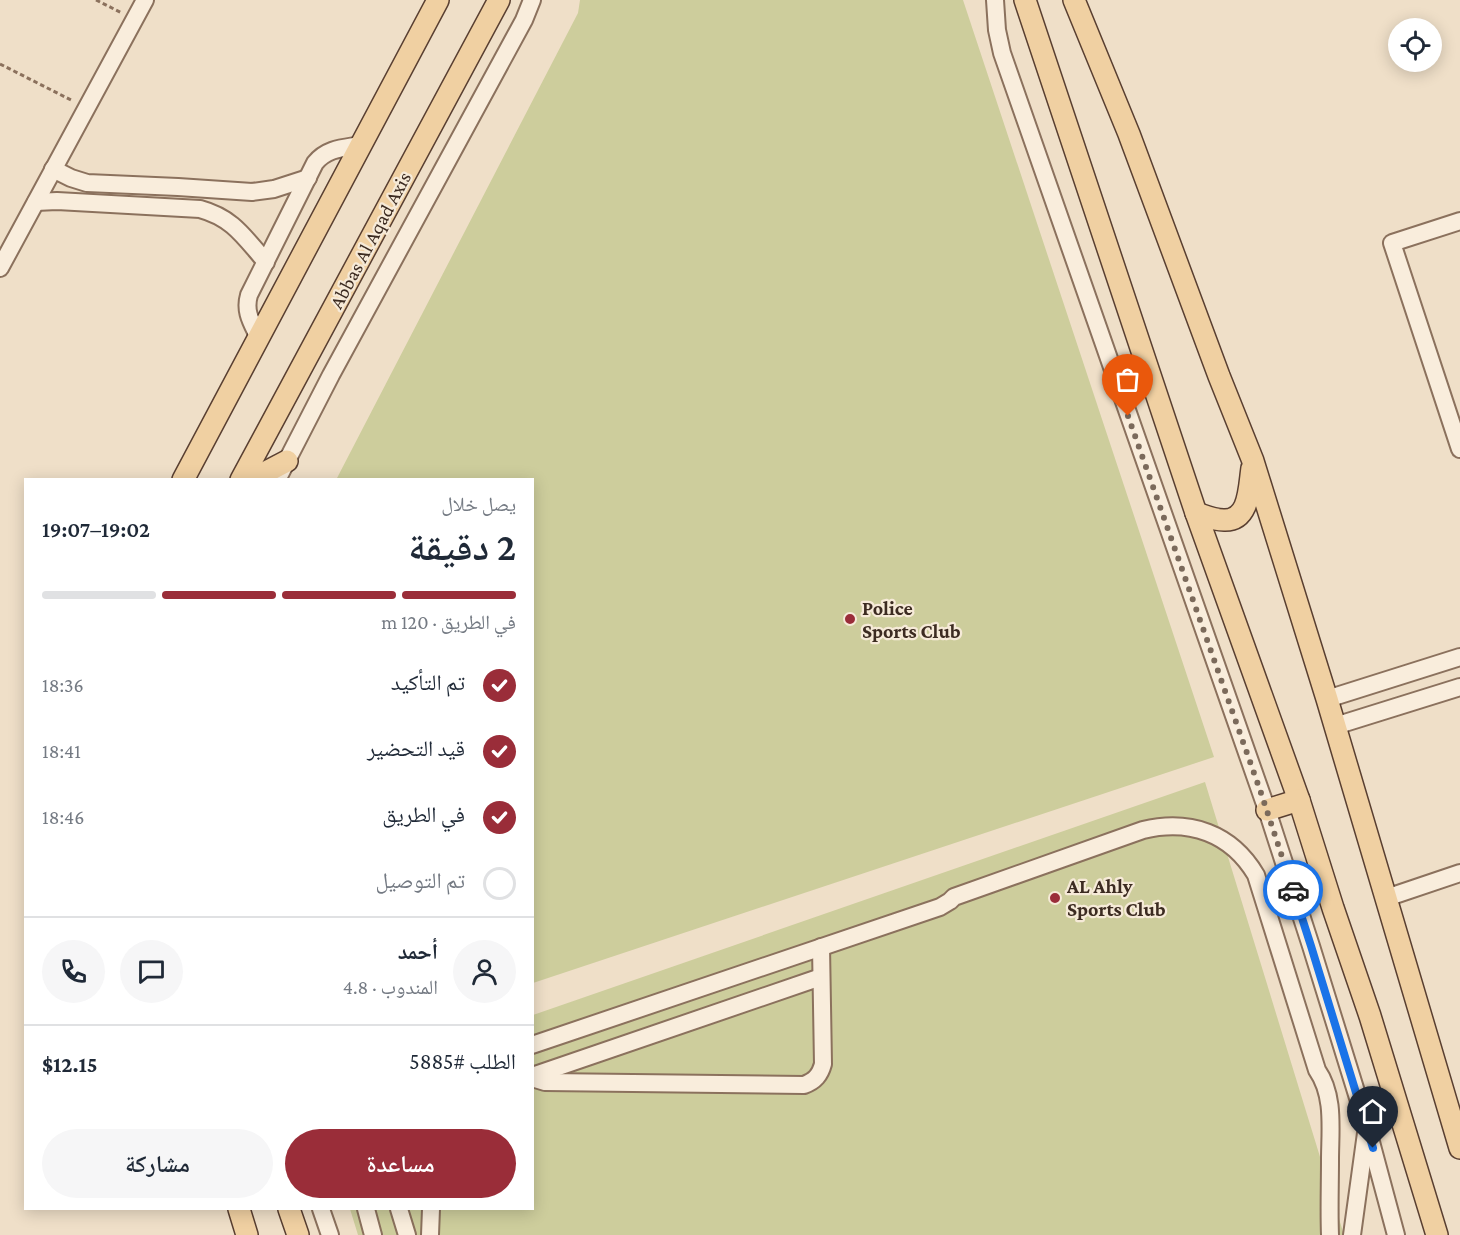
<!DOCTYPE html>
<html lang="ar">
<head>
<meta charset="utf-8">
<style>
  :root { --surface:#fff; --page:#f6f6f7; --text:#1f2937; --muted:#747a83; --line:#e0e1e3; --accent:#9a2d39 }
  body { margin:0; font-family:"Crimson Pro","Noto Naskh Arabic",serif; background:var(--page); color:var(--text); direction:rtl; height:100vh; display:flex; flex-direction:column; font-size:22px; white-space:nowrap }
  * { box-sizing:border-box; margin:0 }
  p { font-size:20px; color:var(--muted) }
  .icon { flex:none; width:33px; height:33px; fill:none; stroke:currentColor; stroke-width:2; stroke-linecap:round; stroke-linejoin:round }
  .map { position:relative; flex:1; overflow:hidden; direction:ltr }
  .panel { position:absolute; left:24px; top:478px; width:510px; height:732px; display:flex; flex-direction:column; background:var(--surface); border-radius:0px; box-shadow:0 3px 15px #0003; direction:rtl }
  .panel>* { flex:none }
  .controls { position:absolute; left:1388px; top:18px; display:grid; gap:12px }
  .controls a { display:grid; place-items:center; width:54px; height:54px; border-radius:50%; background:var(--surface); box-shadow:0 3px 15px #0003; font-size:30px }
  .pin { position:absolute; display:grid; place-items:center; width:51px; height:51px; color:#fff; margin:-62px -26px; border-radius:50% 50% 50% 0; rotate:-45deg; box-shadow:0 0 6px #0007 }
  .pin .icon { rotate:45deg }
  .courier { position:absolute; display:grid; place-items:center; width:60px; height:60px; margin:-30px; border:4px solid #1a73e8; border-radius:50%; background:#fff; color:#222; box-shadow:0 2px 8px #0007 }
  .head em { font-style:normal; font-weight:600 }
  .head div { display:flex; flex-direction:column-reverse }
  .head { display:flex; align-items:center; justify-content:space-between; height:102px; padding:0 18px }
  h1 { font-size:39px; font-weight:600; line-height:45px }
  .bar { display:grid; grid-template-columns:repeat(4,1fr); gap:9px 6px; align-content:center; height:72px; padding:0 18px }
  .bar i { height:8px; border-radius:4px; background:var(--line) }
  .bar .on { background:var(--accent) }
  .bar p { grid-column:span 4 }
  .line { display:flex; align-items:center; gap:15px; padding:0 18px; border-top:2px solid var(--line) }
  .line div { flex:1 }
  .round { display:grid; place-items:center; flex:none; width:63px; height:63px; border-radius:32px; background:var(--page) }
  ol { padding:0 18px; list-style:none }
  li { display:flex; align-items:center; gap:18px; height:66px }
  li p { margin-inline-start:auto }
  li .icon { padding:6px; border-radius:50%; background:var(--accent); color:#fff; stroke-width:4 }
  li:last-child { color:var(--muted) }
  li i { width:33px; height:33px; border:3px solid var(--line); border-radius:50% }
  .primary-button { display:flex; gap:12px; margin-top:auto; padding:12px 18px }
  .primary-button a { flex:1; height:69px; border-radius:36px; background:var(--accent); color:#fff; font-size:24px; font-weight:600; line-height:69px; text-align:center }
  .primary-button a+a { background:var(--page); color:var(--text) }
  .map>svg:first-child { display:block }
  .green { fill:#cdcd9c }
  .lines { fill:none; stroke-linecap:round; stroke-linejoin:round }
  .minor-casing { stroke:#8b715d; stroke-width:20 }
  .major-casing { stroke:#593f31; stroke-width:24 }
  .path { stroke:#8b715d; stroke-width:3; stroke-dasharray:4.5 3; stroke-linecap:butt }
  .minor { stroke:#f9eddc; stroke-width:16 }
  .major { stroke:#f0d0a2; stroke-width:21 }
  .done { stroke:#7b6a5b; stroke-width:6; stroke-dasharray:0 10.8 }
  .route { stroke:#1a73e8; stroke-width:8 }
  .poi-dot { fill:#9a2d39; stroke:#f6ead8; stroke-width:2 }
  .labels { text-anchor:middle; stroke-width:4.5; stroke-linejoin:round; paint-order:stroke }
  .street-label { font-size:20px; fill:#3c2b21; stroke:#f6ead8 }
  .poi-label { font-size:20px; font-weight:bold; fill:#3c2b21; stroke:#f6ead8; text-anchor:start }
</style>
</head>
<body>
<div class="map">
<svg width="1460" height="1235" viewBox="0 0 1460 1235">
  <rect width="100%" height="100%" fill="#efdfc8"/>
  <!-- green -->
  <g class="green">
    <polygon points="580,0 963,0 1214,757 533,983 532,480 336,480 578,13"/>
    <polygon points="1205,782 1344,1235 358,1235 350,1209 532,1209 533,1015"/>
  </g>
  <g class="lines">
    <defs>
      <g id="minor">
        <polyline points="995,0 997,30 1002,53 1267,810 1311,946 1367,1127 1396,1235"/>
        <polyline points="53,169 71,178 87,183 178,187 252,192 274,189 308,178"/>
        <path d="M36,202l21,-1 143,8c33,9 44,28 66,53"/>
        <polyline points="1460,221 1392,243 1460,449"/>
        <polyline points="0,268 145,0"/>
        <path d="M259,338c-7,-15 -15,-26 -10,-43l66,-132c12,-15 29,-15 46,-18"/>
        <polyline points="277,480 331,375 524,20 532,0"/>
        <polyline points="1327,699 1460,657"/>
        <polyline points="1335,726 1460,687"/>
        <polyline points="1386,898 1460,873"/>
        <path d="M532,1045l408,-138 10,-6 4,-4 189,-67c47,-11 88,3 113,45l61,195c18,26 13,60 13,90 0,25 -1,50 0,75"/>
        <polyline points="532,1076 821,977"/>
        <path d="M532,1078l13,4 259,3c11,-4 16,-10 19,-21l-2,-117"/>
        <polyline points="321,1209 330,1235"/>
        <polyline points="366,1209 373,1235"/>
        <polyline points="399,1209 407,1235"/>
        <polyline points="430,1235 431,1209"/>
        <polyline points="1352,1235 1366,1133"/>
      </g>
      <g id="major">
        <polyline points="1025,0 1196,513 1299,800 1333,908 1370,1016 1437,1235"/>
        <polyline points="1074,0 1129,134 1219,376 1253,461 1327,699 1460,1148"/>
        <polyline points="183,480 438,0"/>
        <polyline points="241,480 499,0"/>
        <polyline points="251,480 287,461"/>
        <path d="M1196,513c9,3 18,7 28,7 26,1 25,-33 28,-52"/>
        <polyline points="1267,810 1299,800"/>
        <polyline points="239,1209 247,1235"/>
        <polyline points="289,1209 298,1235"/>
      </g>
    </defs>
    <!-- minor casing -->
    <use href="#minor" class="minor-casing"/>
    <!-- major casing -->
    <use href="#major" class="major-casing"/>
    <!-- path -->
    <g class="path">
      <polyline points="96,0 122,13"/>
      <polyline points="0,64 73,101"/>
    </g>
    <!-- minor -->
    <use href="#minor" class="minor"/>
    <!-- major -->
    <use href="#major" class="major"/>
  </g>
  <g class="lines">
    <!-- done -->
    <polyline class="done" points="1128,416 1260,790 1293,890"/>
    <!-- route -->
    <polyline class="route" points="1293,890 1311,946 1373,1148"/>
  </g>
  <!-- markers -->
  <g class="poi-dot">
    <circle cx="850" cy="619" r="6"/>
    <circle cx="1055" cy="898" r="6"/>
  </g>
  <g class="labels">
    <!-- street labels -->
    <g class="street-label">
      <text transform="translate(370 240) rotate(-62)" y="7">Abbas Al Aqad Axis</text>
    </g>
    <!-- poi labels -->
    <g class="poi-label">
      <text x="862" y="615">Police<tspan x="862" dy="23">Sports Club</tspan></text>
      <text x="1067" y="893">AL Ahly<tspan x="1067" dy="23">Sports Club</tspan></text>
    </g>
  </g>
</svg>
<div class="controls">
<a><svg class="icon" aria-label="locate" viewBox="0 0 24 24"><circle cx="12" cy="12" r="6"/><path d="M12 2v4M12 18v4M2 12h4M18 12h4"/></svg></a>
</div>
<div class="pin" style="left:1128px;top:416px;background:#ea580c"><svg class="icon" aria-label="bag" viewBox="0 0 24 24"><path d="M5 8h14l-1 12H6zM9 8a3 3 0 0 1 6 0"/></svg></div>
<div class="pin" style="left:1373px;top:1148px;background:#1f2937"><svg class="icon" aria-label="home" viewBox="0 0 24 24"><path d="M3 11l9-7 9 7M6 9v11h12V9"/></svg></div>
<div class="courier" style="left:1293px;top:890px"><svg class="icon" aria-label="car" viewBox="0 0 24 24"><path d="M5 17H2v-5l4-1 3-4h7l3 4 3 1v5h-3M9 17h6M6 11h13"/><circle cx="7" cy="17" r="2"/><circle cx="17" cy="17" r="2"/></svg></div>
<section class="panel">
<div class="head"><div><h1>2 دقيقة</h1><p>يصل خلال</p></div><em>19:02–19:07</em></div>
<div class="bar"><i class="on"></i><i class="on"></i><i class="on"></i><i></i><p>في الطريق · 120 m</p></div>
<ol>
<li><svg class="icon" aria-label="check" viewBox="0 0 24 24"><path d="M5 12l5 5 9-10"/></svg>تم التأكيد<p>18:36</p></li>
<li><svg class="icon" aria-label="check" viewBox="0 0 24 24"><path d="M5 12l5 5 9-10"/></svg>قيد التحضير<p>18:41</p></li>
<li><svg class="icon" aria-label="check" viewBox="0 0 24 24"><path d="M5 12l5 5 9-10"/></svg>في الطريق<p>18:46</p></li>
<li><i></i>تم التوصيل</li>
</ol>
<div class="line" style="height:108px"><a class="round"><svg class="icon" aria-label="person" viewBox="0 0 24 24"><circle cx="12" cy="8" r="4"/><path d="M4 21q1-7 8-7t8 7"/></svg></a><div><b>أحمد</b><p>المندوب · 4.8</p></div><a class="round"><svg class="icon" aria-label="chat" viewBox="0 0 24 24"><path d="M4 5h16v11H9l-5 4z"/></svg></a><a class="round"><svg class="icon" aria-label="phone" viewBox="0 0 24 24"><path d="M5 4h4l2 5-3 2q2 4 5 5l2-3 5 2v4C11 20 4 13 5 4z"/></svg></a></div>
<div class="line" style="height:78px"><div>الطلب #5885</div><b>$12.15</b></div>
<div class="primary-button"><a>مساعدة</a><a>مشاركة</a></div>
</section>
</div>
</body>
</html>
